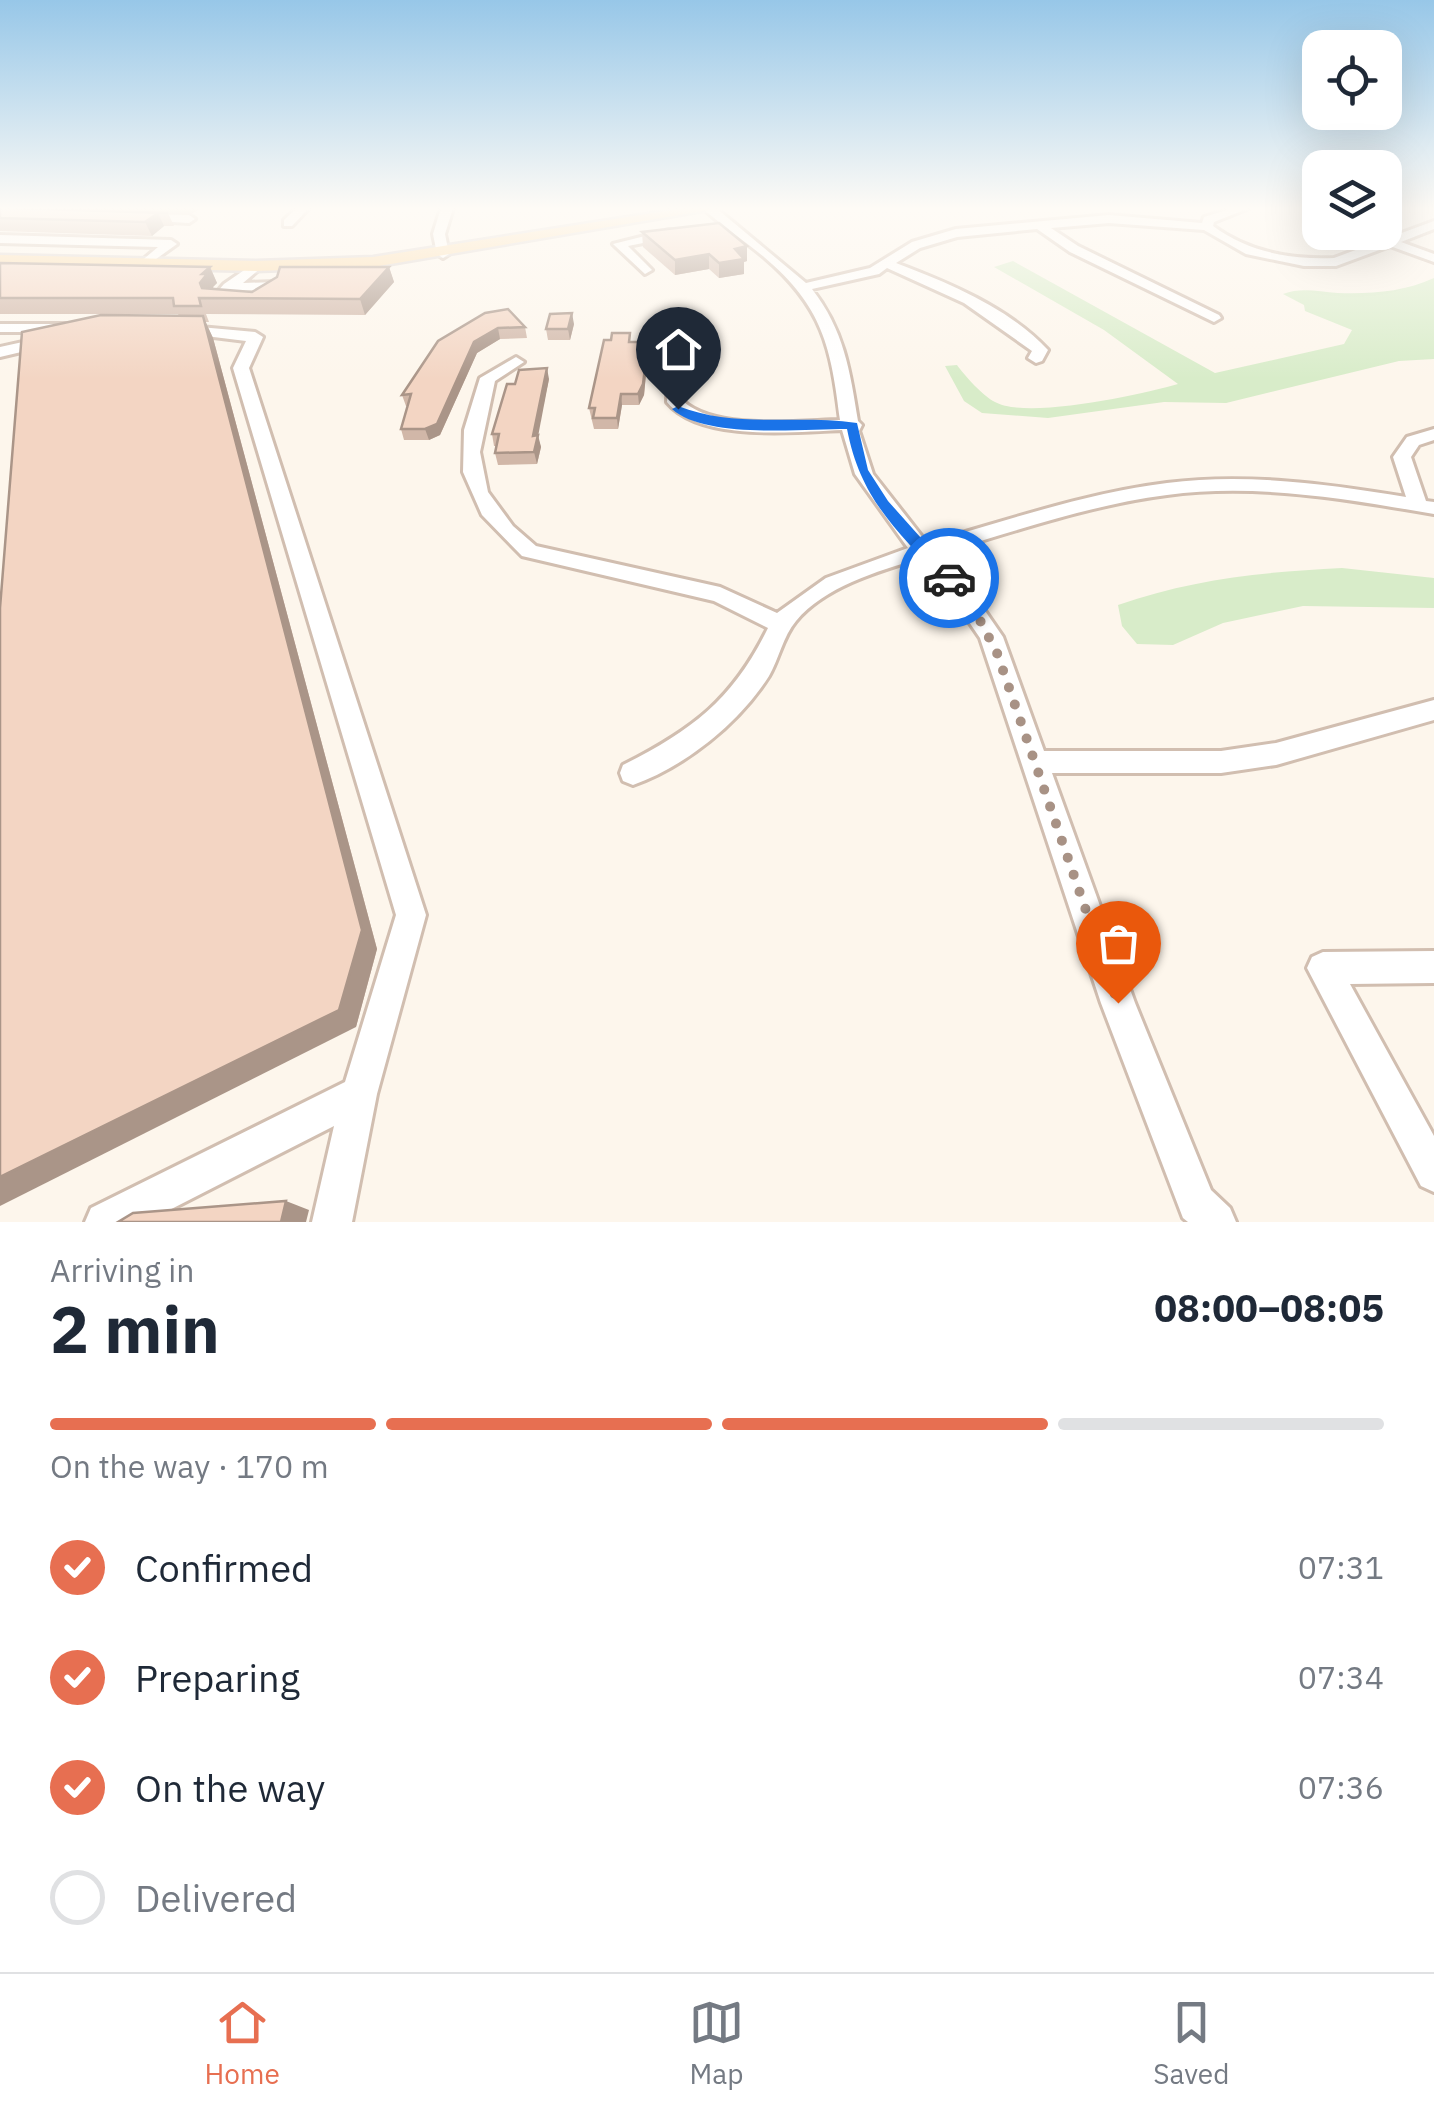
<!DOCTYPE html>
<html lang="en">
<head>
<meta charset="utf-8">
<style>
  :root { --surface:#fff; --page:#f2f2f3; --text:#1f2937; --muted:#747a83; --line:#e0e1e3; --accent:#e76f51 }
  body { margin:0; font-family:"IBM Plex Sans",sans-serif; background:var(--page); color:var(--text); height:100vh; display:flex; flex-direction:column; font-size:38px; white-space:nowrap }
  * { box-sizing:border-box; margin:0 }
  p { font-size:32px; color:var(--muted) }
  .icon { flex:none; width:55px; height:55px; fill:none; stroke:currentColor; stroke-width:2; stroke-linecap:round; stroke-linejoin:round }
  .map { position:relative; height:1222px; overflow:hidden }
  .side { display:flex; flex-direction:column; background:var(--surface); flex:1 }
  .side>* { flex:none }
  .controls { position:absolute; left:1302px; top:30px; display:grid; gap:20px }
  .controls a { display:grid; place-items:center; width:100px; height:100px; border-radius:20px; background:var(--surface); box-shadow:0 10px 40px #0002; font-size:50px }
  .pin { position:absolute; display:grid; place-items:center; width:85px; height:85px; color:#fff; margin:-102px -42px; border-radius:50% 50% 50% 0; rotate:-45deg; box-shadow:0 0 10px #0007 }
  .pin .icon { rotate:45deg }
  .courier { position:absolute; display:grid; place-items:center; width:100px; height:100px; margin:-50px; border:8px solid #1a73e8; border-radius:50%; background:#fff; color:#222; box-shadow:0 2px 12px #0007 }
  .head em { font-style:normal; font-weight:700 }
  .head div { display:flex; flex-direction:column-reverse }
  .head { display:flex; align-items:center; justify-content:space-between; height:170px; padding:0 50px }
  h1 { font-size:65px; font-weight:700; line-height:75px }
  .bar { display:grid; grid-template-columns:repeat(4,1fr); gap:15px 10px; align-content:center; height:120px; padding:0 50px }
  .bar i { height:12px; border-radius:8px; background:var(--line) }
  .bar .on { background:var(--accent) }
  .bar p { grid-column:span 4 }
  ol { padding:0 50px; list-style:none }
  li { display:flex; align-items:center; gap:30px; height:110px }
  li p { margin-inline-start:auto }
  li .icon { padding:10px; border-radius:50%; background:var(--accent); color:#fff; stroke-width:4 }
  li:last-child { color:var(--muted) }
  li i { width:55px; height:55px; border:5px solid var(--line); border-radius:50% }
  .tabs { display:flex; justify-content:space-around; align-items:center; height:140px; border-top:2px solid var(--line); background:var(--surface); font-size:28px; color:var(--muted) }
  .tabs a { display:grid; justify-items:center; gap:5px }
  .tabs .on { color:var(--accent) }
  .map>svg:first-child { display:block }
  .green { fill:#d8ecc9 }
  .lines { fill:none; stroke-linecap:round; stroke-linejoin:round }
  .minor-casing { stroke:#d1beb0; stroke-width:6 }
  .major-casing { stroke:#dad1cd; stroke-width:5 }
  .minor { fill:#fff; fill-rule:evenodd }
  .major { fill:#fbd9a5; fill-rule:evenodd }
  .wall { fill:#d1b7a8 }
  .shaded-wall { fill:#aa9588 }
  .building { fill:#f3d5c3; stroke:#aa9588; stroke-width:2.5 }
  .route { fill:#1a73e8 }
  .done { stroke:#a89285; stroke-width:10; stroke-dasharray:0 18 }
</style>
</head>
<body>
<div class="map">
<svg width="1434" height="1222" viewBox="0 0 1434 1222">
  <rect width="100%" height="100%" fill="#fdf6ec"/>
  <!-- green -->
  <g class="green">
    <path d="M1013,261l202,112 129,-29 8,-14 -47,-19 -1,-6 -21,-11c19,-7 35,-2 55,-1 33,1 66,-1 96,-15v81l-35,2 -173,42 -62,-1 -116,16 -66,-5 -18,-12 -19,-35 12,-1c8,11 26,31 38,37 32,18 148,-8 183,-18l-74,-54 -110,-63z"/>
    <path d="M1342,568l92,10v30l-131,-2 -80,17 -50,22 -36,-1 -15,-18 -4,-21c74,-26 145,-33 224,-37z"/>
  </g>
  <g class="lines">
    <defs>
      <g id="minor">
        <polygon points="297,208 309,208 292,226 284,226 284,220"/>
        <polygon points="441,208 453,208 445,234 449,254 443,258 437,254 433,234"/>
        <path d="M703,208h13l90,75 64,-15 42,-26 44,-13 153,-14 93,8 2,-6 29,-9h16l-35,14 -1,4c35,26 78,34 121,32l100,-37v8l-33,13 33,12v8l-44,-16 -54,20h-32l-58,-12 -42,-24 -95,-7 -58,5 27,18 141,69 2,3 -7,4 -144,-70 -33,-23 -80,8 -37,11 -24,15c53,20 113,45 152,87l-6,11 -6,2 -8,-5 4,-7 -68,-48 -77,-35 -8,6 -67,15c32,41 38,82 46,132l4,4 -3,6 14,43 54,69c79,-22 159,-50 240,-60 79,-10 161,1 239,14l-13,-40 14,-20 27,-8v11l-15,5 -8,12 15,44 8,1v12c-87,-15 -178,-31 -267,-19 -78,10 -154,37 -230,59l33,35 33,48 41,114h177l55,-8 158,-43v20l-158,45 -55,8h-169l83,230 76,187 19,18 6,14h-48l-5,-4 -82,-215 -121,-365 -26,-38 -36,-41c-40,12 -94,28 -122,62 -13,15 -17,38 -27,55 -30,47 -83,90 -136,109l-10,-4 -3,-8 3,-8c71,-36 110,-66 145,-137l-54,-27 -192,-45 -40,-41 -19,-43 1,-42 16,-52 36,-21 8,5 -29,19 -15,71 8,40 25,34 23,20 184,41 57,26 49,-35 82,-30 -53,-74 -13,-44c-49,2 -142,12 -175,-28l2,-46 8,-5 8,5 -2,45c32,30 115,20 157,19 -9,-73 -17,-113 -76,-163 -20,-17 -43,-31 -61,-49z"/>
        <polygon points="143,214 189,215 195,219 189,223 139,220 139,216"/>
        <polygon points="669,230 673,231 673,237 628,246 652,270 645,274 613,244"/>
        <polygon points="0,235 171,240 177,244 145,267 139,263 158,247 0,243"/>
        <path d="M256,262l7,4 -20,17 33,-1 7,4 -2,3 -22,15 -46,-2 -2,-3 13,-15zM262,290l-6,6 -27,-1 4,-4z"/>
        <polygon points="0,324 66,324 73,328 66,332 0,332"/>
        <polygon points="178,325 255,332 263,337 249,368 426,915 377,1094 352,1222 312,1222 334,1126 146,1222 85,1222 91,1208 345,1082 396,915 233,368 246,341 173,332 173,326"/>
        <polygon points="50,336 55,338 55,344 0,357 0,347"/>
        <polygon points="1434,951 1434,983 1350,984 1434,1136 1434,1192 1421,1186 1307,968 1312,957 1323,952"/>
      </g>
      <polygon id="major" points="685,208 720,208 373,267 256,271 0,265 0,255 256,261 373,257"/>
    </defs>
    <!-- minor casing -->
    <use href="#minor" class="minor-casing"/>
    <!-- major casing -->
    <use href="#major" class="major-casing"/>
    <!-- minor -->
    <use href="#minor" class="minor"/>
    <!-- major -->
    <use href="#major" class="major"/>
  </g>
  <!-- wall -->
  <g class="wall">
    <polygon points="0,208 168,213 174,226 164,226 152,236 0,231"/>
    <polygon points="16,208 200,208 193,213"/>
    <polygon points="642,232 747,246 747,261 744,262 744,274 719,278 709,269 675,275 643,247"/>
    <polygon points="0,263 210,267 217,283 213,287 214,289 252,292 389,267 394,282 365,315 206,314 209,322 205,322 213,338 377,949 356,1027 179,316 178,314 0,314"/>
    <polygon points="485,313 525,327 527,338 500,339 477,353 440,435 429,440 404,440 401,429 408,406 406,406 402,395"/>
    <polygon points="574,324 570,340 548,340 546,329"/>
    <polygon points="630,333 630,342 642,353 647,363 644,395 639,405 622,405 618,429 594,429 589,408 611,340"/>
    <polygon points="549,379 537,435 541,447 537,464 498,465 495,453 496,446 494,446 492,434"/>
  </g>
  <!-- shaded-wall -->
  <g class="shaded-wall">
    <polygon points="158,213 164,226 152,236 145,222"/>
    <polygon points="747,246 747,261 744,262 744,274 719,278 719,263 735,249"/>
    <polygon points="709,254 709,269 675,275 675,260"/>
    <polygon points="210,267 217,283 213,287 214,290 207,299 200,283 202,274"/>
    <polygon points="389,267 394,282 365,315 360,299"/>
    <polygon points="572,313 574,324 570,340 568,329"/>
    <polygon points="203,316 213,338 377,949 356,1027 0,1206 0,1177"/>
    <polygon points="498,328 500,339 477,353 440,435 429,440 425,429 474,342"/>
    <polygon points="647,352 647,363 644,395 639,405 638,394"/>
    <polygon points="547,368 549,379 536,447 533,436"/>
    <polygon points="621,394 622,405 618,429 617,418"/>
    <polygon points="538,435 541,447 537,464 534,452"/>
    <polygon points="286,1201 309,1210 306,1222 281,1222"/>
  </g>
  <!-- building -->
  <g class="building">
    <polygon points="0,208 7,208 168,213 158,213 145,222 0,218"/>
    <polygon points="719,223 747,246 735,249 744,259 719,263 709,254 675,260 642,232"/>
    <polygon points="0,263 210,267 202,274 207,274 200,283 202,288 252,292 277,277 280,267 389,267 360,299 199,298 201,306 174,306 173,298 0,298"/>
    <polygon points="508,309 525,327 498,328 474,342 437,424 425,429 401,429 411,394 402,395 438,341 485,313"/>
    <polygon points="572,313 568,329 546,329 550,314"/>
    <polygon points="101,315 203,316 362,930 339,1010 0,1177 0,608 22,332"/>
    <polygon points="612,333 630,333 629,342 641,342 640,353 647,352 643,384 638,394 621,394 617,418 593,418 595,408 589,408 604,340 611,340"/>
    <polygon points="547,368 533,436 538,435 534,452 495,453 499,434 492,434 507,384 515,384 519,370"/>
    <polygon points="286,1201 281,1222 118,1222 133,1213"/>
  </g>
  <!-- sky -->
  <linearGradient id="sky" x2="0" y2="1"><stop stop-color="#97c7e8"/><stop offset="0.55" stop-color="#fefbf6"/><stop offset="1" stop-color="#fefbf6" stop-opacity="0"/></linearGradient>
  <rect width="1434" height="379" fill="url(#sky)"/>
  <!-- route -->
  <path class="route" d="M678,406c58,23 118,8 179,17l11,47 20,31 66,74v7h-11c-46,-53 -82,-81 -96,-153 -45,0 -142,10 -175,-20z"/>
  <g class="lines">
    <!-- done -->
    <polyline class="done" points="949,578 974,609 997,653 1118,1003"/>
  </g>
</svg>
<div class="controls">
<a><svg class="icon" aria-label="locate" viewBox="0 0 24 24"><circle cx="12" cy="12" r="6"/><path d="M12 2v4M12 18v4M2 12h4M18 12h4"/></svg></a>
<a><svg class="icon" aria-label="layers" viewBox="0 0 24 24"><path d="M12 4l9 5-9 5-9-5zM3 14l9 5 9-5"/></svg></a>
</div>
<div class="pin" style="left:1118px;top:1003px;background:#ea580c"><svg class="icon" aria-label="bag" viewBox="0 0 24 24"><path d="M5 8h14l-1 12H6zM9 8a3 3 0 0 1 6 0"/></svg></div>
<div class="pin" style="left:678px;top:409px;background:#1f2937"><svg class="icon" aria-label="home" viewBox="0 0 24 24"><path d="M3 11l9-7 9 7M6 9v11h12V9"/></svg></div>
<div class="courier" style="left:949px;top:578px"><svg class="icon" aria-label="car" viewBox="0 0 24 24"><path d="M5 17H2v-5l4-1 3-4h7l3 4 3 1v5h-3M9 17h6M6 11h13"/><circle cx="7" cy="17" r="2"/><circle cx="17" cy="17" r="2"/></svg></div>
</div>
<section class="side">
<div class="head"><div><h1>2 min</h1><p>Arriving in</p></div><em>08:00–08:05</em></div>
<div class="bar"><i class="on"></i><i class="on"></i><i class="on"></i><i></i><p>On the way · 170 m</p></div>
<ol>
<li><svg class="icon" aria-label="check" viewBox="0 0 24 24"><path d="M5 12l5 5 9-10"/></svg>Confirmed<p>07:31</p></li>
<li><svg class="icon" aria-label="check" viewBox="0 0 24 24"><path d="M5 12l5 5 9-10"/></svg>Preparing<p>07:34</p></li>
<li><svg class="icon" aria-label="check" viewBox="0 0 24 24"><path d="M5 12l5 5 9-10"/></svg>On the way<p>07:36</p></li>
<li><i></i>Delivered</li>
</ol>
</section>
<nav class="tabs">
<a class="on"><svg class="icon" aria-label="home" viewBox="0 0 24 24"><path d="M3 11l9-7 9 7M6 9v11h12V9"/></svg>Home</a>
<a><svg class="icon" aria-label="map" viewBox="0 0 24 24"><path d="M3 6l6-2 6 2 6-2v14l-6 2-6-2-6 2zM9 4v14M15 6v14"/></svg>Map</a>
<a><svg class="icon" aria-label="saved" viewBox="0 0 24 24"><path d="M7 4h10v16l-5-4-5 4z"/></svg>Saved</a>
</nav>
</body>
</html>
